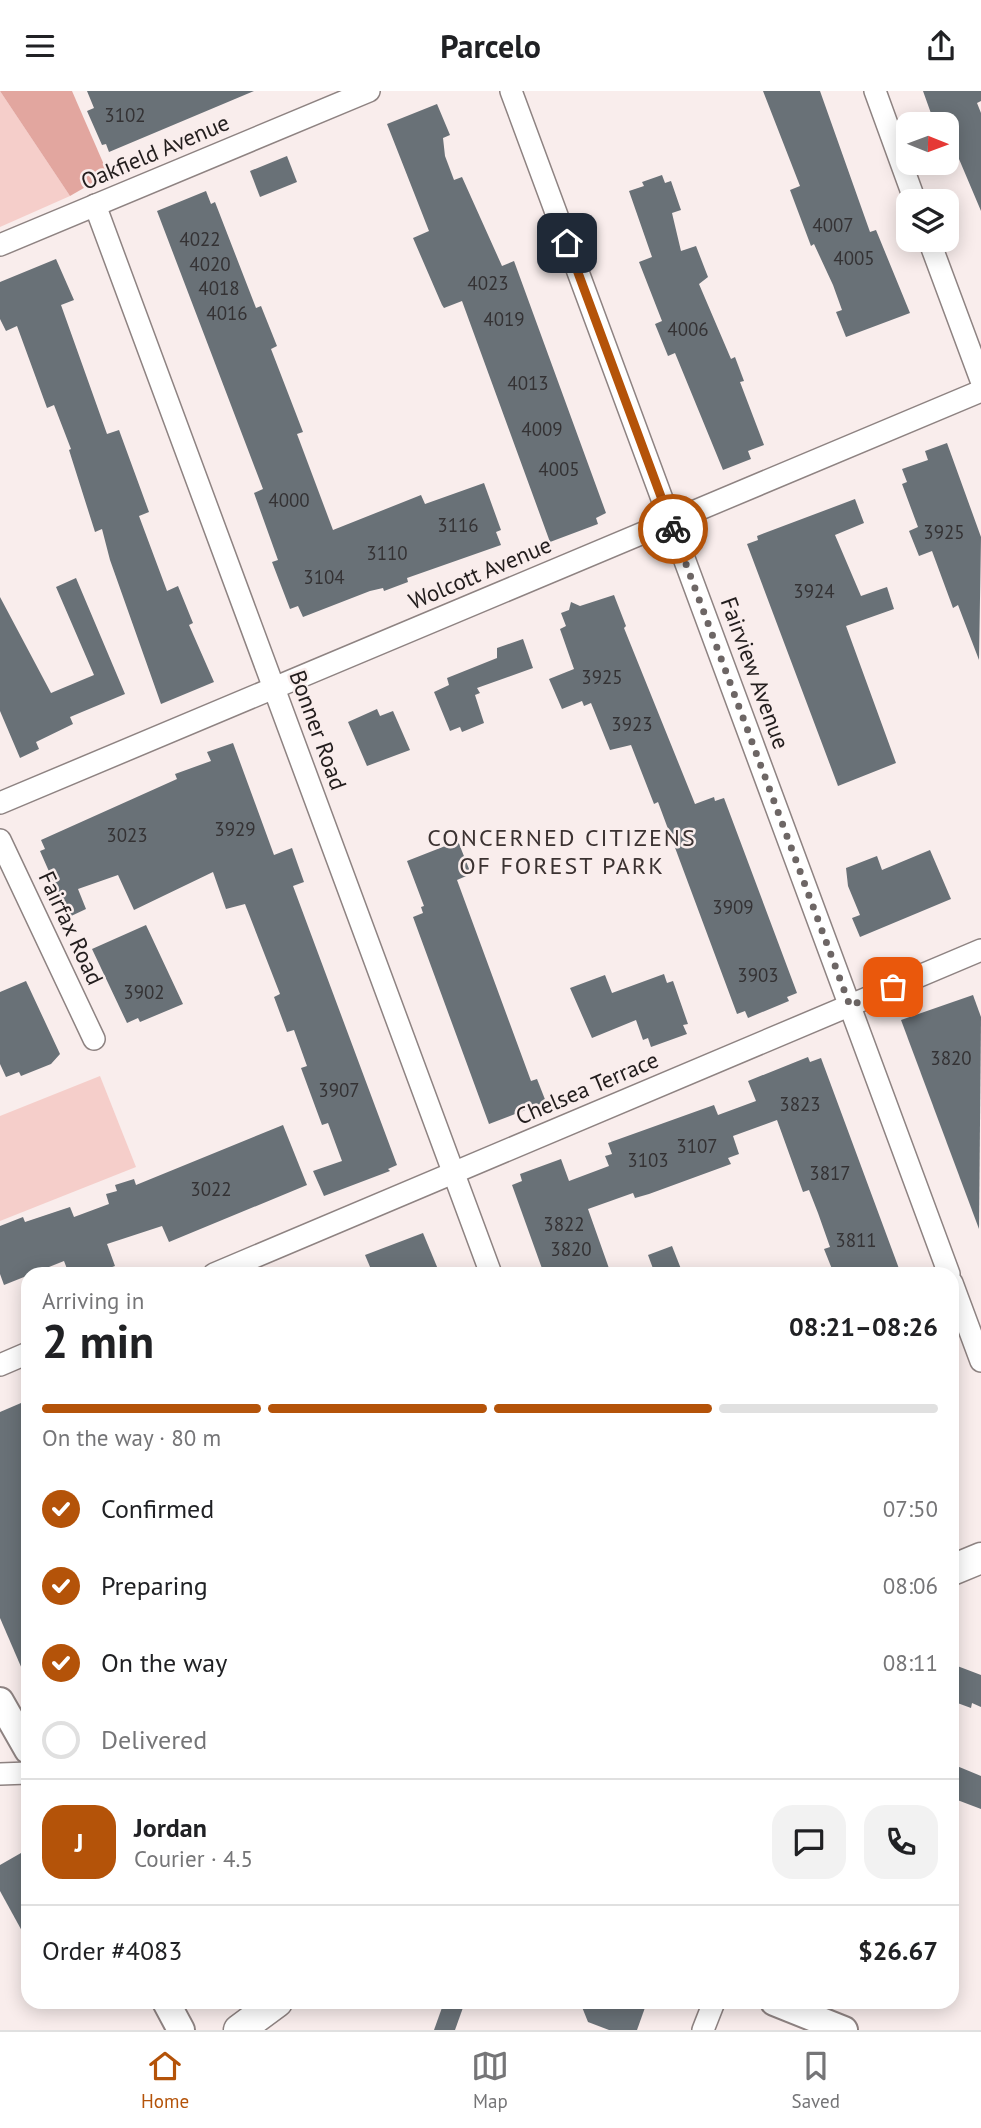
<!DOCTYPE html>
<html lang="en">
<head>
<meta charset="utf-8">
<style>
  :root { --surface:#fff; --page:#f2f2f2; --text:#202124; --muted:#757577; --line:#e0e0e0; --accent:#b45309 }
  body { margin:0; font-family:"PT Sans",sans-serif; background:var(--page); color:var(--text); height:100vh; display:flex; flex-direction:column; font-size:26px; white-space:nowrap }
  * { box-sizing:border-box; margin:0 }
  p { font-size:23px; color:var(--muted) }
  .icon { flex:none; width:38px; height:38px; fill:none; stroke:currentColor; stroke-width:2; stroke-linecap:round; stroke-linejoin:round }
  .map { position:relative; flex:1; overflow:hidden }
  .panel { position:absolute; left:21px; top:1176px; width:938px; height:742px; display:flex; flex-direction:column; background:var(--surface); border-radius:21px; box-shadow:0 4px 18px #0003 }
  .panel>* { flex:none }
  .needle { width:46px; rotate:91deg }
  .buttons { position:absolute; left:896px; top:21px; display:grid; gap:14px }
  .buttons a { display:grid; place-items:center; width:63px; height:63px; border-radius:14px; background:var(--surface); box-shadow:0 4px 18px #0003; font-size:35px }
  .pin { position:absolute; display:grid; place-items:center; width:60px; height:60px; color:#fff; margin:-30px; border-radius:14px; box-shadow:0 4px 10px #0006 }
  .courier { position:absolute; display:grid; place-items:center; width:70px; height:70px; margin:-35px; border:5px solid #b45309; border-radius:50%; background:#fff; color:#222; box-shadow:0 2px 9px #0007 }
  .summary em { font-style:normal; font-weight:700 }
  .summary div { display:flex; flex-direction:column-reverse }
  .summary { display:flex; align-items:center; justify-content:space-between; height:119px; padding:0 21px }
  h1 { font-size:46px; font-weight:700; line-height:52px }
  .bar { display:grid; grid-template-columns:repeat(4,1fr); gap:10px 7px; align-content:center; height:84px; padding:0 21px }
  .bar i { height:9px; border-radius:5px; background:var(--line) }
  .bar .active { background:var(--accent) }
  .bar p { grid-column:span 4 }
  .line { display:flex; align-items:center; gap:18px; padding:0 21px; border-top:2px solid var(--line) }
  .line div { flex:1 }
  .round { display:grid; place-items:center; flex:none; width:74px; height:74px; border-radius:21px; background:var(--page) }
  ol { padding:0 21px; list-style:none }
  li { display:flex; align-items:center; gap:21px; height:77px }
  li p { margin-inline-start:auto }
  li .icon { padding:7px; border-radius:50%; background:var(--accent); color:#fff; stroke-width:4 }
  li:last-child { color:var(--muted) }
  li i { width:38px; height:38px; border:4px solid var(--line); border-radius:50% }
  header { display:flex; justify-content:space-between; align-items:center; height:91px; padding:0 21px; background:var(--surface); font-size:32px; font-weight:700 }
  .tab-bar { display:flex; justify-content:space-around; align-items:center; height:98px; border-top:2px solid var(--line); background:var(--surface); font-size:19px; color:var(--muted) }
  .tab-bar a { display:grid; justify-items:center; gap:4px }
  .tab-bar .active { color:var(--accent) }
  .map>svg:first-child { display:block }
  .green { fill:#f5ceca }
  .forest { fill:#e2a69f }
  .building { fill:#697177 }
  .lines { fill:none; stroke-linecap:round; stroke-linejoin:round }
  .minor-casing { stroke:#8e8382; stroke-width:24 }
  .tertiary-casing { stroke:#8e8382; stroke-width:30 }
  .secondary-casing { stroke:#8e8382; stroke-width:33 }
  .minor { stroke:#fff; stroke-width:21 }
  .tertiary { stroke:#fff; stroke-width:26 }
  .secondary { stroke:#fff; stroke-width:30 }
  .done { stroke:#6d6665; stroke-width:7; stroke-dasharray:0 12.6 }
  .route { stroke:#b45309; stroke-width:9 }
  .labels { text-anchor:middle; stroke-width:5; stroke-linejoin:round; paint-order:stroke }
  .number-label { font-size:19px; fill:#343234 }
  .street-label { font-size:23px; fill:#221d1d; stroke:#f9edec }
  .neighbourhood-label { font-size:24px; letter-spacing:2px; fill:#3b3231; stroke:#f9edec }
</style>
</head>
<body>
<header><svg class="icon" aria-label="menu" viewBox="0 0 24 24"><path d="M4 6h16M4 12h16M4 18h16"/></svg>Parcelo<svg class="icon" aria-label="share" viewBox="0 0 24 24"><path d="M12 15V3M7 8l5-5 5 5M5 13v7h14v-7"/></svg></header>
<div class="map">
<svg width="981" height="1939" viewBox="0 0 981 1939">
  <rect width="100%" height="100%" fill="#f9edec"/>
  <!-- green -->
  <g class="green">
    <polygon points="0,0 70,105 0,136"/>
    <polygon points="100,985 136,1076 0,1130 0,1025"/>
  </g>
  <!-- forest -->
  <polygon class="forest" points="0,0 72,0 108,83 70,105"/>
  <!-- building -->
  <g class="building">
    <polygon points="87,0 254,0 109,61 106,53 102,54 87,20 94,17"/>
    <polygon points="763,0 820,0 870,141 876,139 910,222 846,246 836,221 842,219 833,194 814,153 811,155 790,99 800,95"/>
    <polygon points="923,0 981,0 981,10 977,12 981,22 981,120 959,68 955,69 947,48 947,23 933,28"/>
    <polygon points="437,13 450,44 443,47 445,65 454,89 462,86 502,175 514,170 606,422 596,427 598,433 550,451 462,210 444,217 442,214 413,147 429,140 387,33"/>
    <polygon points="287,65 297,91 260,106 250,80"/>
    <polygon points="662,84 665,92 671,90 681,119 672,122 681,160 696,155 708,186 699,193 731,268 735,266 744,290 740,291 764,354 748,360 751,368 723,379 675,262 668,265 655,233 662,230 639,171 652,166 629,100 644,95 642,91"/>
    <polygon points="206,100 211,113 215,111 256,217 261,215 277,255 271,258 303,341 297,343 333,439 421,404 425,413 484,392 501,439 496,441 501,454 407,487 408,491 384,500 383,497 370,500 303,526 298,515 290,518 272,471 278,469 254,402 263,398 157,120"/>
    <polygon points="56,168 74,209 61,214 107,343 119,339 149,421 139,425 167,500 178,495 193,532 189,534 214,591 161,613 110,469 102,438 95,441 69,359 71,358 54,314 47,317 17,235 6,240 0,228 0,191"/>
    <polygon points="947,352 981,446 979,569 958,514 953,517 932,460 919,465 909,440 918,436 902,393 907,391 902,378 928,369 925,360"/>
    <polygon points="855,408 864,432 835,444 861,505 887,496 894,518 846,535 896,672 838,695 747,453 758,449 757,445"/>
    <polygon points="76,487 125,603 70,626 73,633 36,651 39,658 20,667 0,620 0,506 51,602 94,584 56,496"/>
    <polygon points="614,504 626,535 624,537 695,713 714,706 715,710 724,707 797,902 787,906 789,910 748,927 745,920 737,923 658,711 654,713 631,654 610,659 591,612 584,615 582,610 562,618 549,588 574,578 560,538 566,535 561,522 569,519 571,511 580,515"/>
    <polygon points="523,548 533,577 477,597 480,602 475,604 484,632 462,641 460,636 450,640 434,601 449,594 447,587 497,567 497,557"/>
    <polygon points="377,618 380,625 393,620 410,659 367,675 348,631"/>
    <polygon points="233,652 274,764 292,757 304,791 293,795 397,1074 388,1078 390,1080 324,1105 313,1080 342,1070 328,1032 322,1034 301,977 307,975 294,939 287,941 274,906 280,903 245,813 226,818 213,781 134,819 118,784 78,798 86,818 69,826 40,760 45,758 41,749 177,688 175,683 211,670 207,661"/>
    <polygon points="458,750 471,783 457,789 531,990 537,988 546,1011 489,1033 413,826 423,822 421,816 424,815 407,770"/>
    <polygon points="930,759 951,808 860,846 852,827 860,824 848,795 846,777 877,765 882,779"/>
    <polygon points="146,834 183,913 140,931 138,927 127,932 92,858"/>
    <polygon points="664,883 667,892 673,890 688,933 683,934 687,943 651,956 648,947 643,949 636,929 592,947 570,897 605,884 612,902"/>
    <polygon points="26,890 60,963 51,973 21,985 19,981 6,986 0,973 0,901"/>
    <polygon points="973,904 981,926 979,1138 901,929"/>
    <polygon points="808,966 810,971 821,967 901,1183 834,1183 824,1158 830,1156 818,1122 809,1099 803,1101 777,1029 733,1045 739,1063 728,1067 731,1073 649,1103 635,1107 633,1102 588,1118 611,1183 544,1183 512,1094 522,1090 520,1083 561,1068 569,1090 609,1075 605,1065 612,1063 608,1052 714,1014 718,1024 756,1010 748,990"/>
    <polygon points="283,1034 307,1094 169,1151 162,1135 107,1153 115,1175 93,1183 69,1183 64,1170 4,1194 0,1183 0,1135 23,1126 25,1131 70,1116 74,1126 109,1113 106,1103 117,1100 115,1094 134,1088 136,1094"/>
    <polygon points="423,1142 440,1183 373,1183 365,1164"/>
    <polygon points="672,1155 683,1183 655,1183 648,1164"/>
    <polygon points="28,1309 28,1592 0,1527 0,1321"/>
    <polygon points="952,1573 981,1584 981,1616 972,1612 971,1617 952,1610"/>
    <polygon points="952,1673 981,1685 981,1718 952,1707"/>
    <polygon points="21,1762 28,1775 28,1851 0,1800 0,1774"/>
    <polygon points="444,1911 465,1911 455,1939 434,1939"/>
    <polygon points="580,1911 647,1911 637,1939 609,1939 588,1931"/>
  </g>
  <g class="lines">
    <defs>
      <g id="minor">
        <polyline points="511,0 949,1183"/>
        <polyline points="875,0 915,110"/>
        <polyline points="95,114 491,1183"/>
        <polyline points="929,149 981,289"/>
        <polyline points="0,154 369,0"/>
        <polyline points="0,712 981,300"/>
        <polyline points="0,749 94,948"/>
        <polyline points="214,1183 981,859"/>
        <polyline points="952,1192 981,1270"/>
        <polyline points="0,1274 28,1262"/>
        <polyline points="0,1683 28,1682"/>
        <polyline points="703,1939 714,1911"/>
      </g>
      <g id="tertiary">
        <polyline points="0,1610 28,1659"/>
        <polyline points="166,1911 181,1939"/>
        <polyline points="774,1911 844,1939"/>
      </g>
      <g id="secondary">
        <polyline points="952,1479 981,1467"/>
        <polyline points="239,1939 277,1911"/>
      </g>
    </defs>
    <!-- minor casing -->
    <use href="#minor" class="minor-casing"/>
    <!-- tertiary casing -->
    <use href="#tertiary" class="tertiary-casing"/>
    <!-- secondary casing -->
    <use href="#secondary" class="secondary-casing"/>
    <!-- minor -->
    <use href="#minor" class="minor"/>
    <!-- tertiary -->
    <use href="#tertiary" class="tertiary"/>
    <!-- secondary -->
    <use href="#secondary" class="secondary"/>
  </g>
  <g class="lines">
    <!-- done -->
    <polyline class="done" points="673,438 850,915 893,896"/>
    <!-- route -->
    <polyline class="route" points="567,152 673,438"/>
  </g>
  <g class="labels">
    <!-- number labels -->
    <g class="number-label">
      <text x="125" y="31">3102</text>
      <text x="833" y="141">4007</text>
      <text x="200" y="155">4022</text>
      <text x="854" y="174">4005</text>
      <text x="210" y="180">4020</text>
      <text x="488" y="199">4023</text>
      <text x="219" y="204">4018</text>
      <text x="227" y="229">4016</text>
      <text x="504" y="235">4019</text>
      <text x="688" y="245">4006</text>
      <text x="528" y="299">4013</text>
      <text x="542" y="345">4009</text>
      <text x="559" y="385">4005</text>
      <text x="289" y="416">4000</text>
      <text x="458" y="441">3116</text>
      <text x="944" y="448">3925</text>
      <text x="387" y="469">3110</text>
      <text x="324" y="493">3104</text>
      <text x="814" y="507">3924</text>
      <text x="602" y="593">3925</text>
      <text x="632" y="640">3923</text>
      <text x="235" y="745">3929</text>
      <text x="127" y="751">3023</text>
      <text x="733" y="823">3909</text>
      <text x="758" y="891">3903</text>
      <text x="144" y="908">3902</text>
      <text x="951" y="974">3820</text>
      <text x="339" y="1006">3907</text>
      <text x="800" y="1020">3823</text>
      <text x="697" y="1062">3107</text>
      <text x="648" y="1076">3103</text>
      <text x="830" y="1089">3817</text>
      <text x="211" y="1105">3022</text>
      <text x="564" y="1140">3822</text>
      <text x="856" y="1156">3811</text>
      <text x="571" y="1165">3820</text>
    </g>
    <!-- street labels -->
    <g class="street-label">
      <text transform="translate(155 61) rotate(-23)" y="8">Oakfield Avenue</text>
      <text transform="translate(480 482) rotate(-23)" y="8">Wolcott Avenue</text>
      <text transform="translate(755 582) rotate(70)" y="8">Fairview Avenue</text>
      <text transform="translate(318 639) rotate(70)" y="8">Bonner Road</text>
      <text transform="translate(71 837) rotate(65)" y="8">Fairfax Road</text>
      <text transform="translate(587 997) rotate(-23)" y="8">Chelsea Terrace</text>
    </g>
    <!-- neighbourhood labels -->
    <g class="neighbourhood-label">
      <text x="562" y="755">CONCERNED CITIZENS<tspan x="562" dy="28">OF FOREST PARK</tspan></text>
    </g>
  </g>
</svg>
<div class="buttons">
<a><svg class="needle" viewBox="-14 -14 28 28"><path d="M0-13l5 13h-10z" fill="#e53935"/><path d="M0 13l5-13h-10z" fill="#757577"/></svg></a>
<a><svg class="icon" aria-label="layers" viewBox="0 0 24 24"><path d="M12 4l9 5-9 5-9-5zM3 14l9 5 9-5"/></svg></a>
</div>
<div class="pin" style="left:893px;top:896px;background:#ea580c"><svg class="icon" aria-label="bag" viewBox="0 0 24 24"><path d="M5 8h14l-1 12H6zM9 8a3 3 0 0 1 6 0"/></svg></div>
<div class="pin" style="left:567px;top:152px;background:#1f2937"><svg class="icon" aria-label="home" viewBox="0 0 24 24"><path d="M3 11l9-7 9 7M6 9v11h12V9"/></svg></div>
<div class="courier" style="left:673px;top:438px"><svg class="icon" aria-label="bike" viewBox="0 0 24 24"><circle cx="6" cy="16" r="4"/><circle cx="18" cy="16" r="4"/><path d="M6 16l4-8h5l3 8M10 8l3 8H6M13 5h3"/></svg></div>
<section class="panel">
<div class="summary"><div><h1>2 min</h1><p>Arriving in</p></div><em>08:21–08:26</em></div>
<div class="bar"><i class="active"></i><i class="active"></i><i class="active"></i><i></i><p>On the way · 80 m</p></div>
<ol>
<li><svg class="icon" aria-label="check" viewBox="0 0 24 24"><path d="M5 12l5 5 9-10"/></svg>Confirmed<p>07:50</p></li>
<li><svg class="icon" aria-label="check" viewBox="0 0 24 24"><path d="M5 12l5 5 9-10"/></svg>Preparing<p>08:06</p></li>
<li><svg class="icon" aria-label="check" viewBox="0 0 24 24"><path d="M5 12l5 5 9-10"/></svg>On the way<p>08:11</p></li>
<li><i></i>Delivered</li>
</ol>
<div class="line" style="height:126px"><b class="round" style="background:var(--accent);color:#fff">J</b><div><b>Jordan</b><p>Courier · 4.5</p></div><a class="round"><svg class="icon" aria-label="chat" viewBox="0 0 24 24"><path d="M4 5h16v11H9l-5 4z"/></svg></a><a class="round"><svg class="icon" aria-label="phone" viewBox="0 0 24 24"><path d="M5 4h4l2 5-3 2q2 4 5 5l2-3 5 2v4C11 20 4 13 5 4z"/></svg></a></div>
<div class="line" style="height:91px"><div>Order #4083</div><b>$26.67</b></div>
</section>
</div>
<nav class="tab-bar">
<a class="active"><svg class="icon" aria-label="home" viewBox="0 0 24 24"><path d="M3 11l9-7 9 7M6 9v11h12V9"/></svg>Home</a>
<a><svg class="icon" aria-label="map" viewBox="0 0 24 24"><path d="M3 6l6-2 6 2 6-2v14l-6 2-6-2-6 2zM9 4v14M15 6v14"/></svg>Map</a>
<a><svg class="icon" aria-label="saved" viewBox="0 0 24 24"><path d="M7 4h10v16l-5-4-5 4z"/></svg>Saved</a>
</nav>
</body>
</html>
